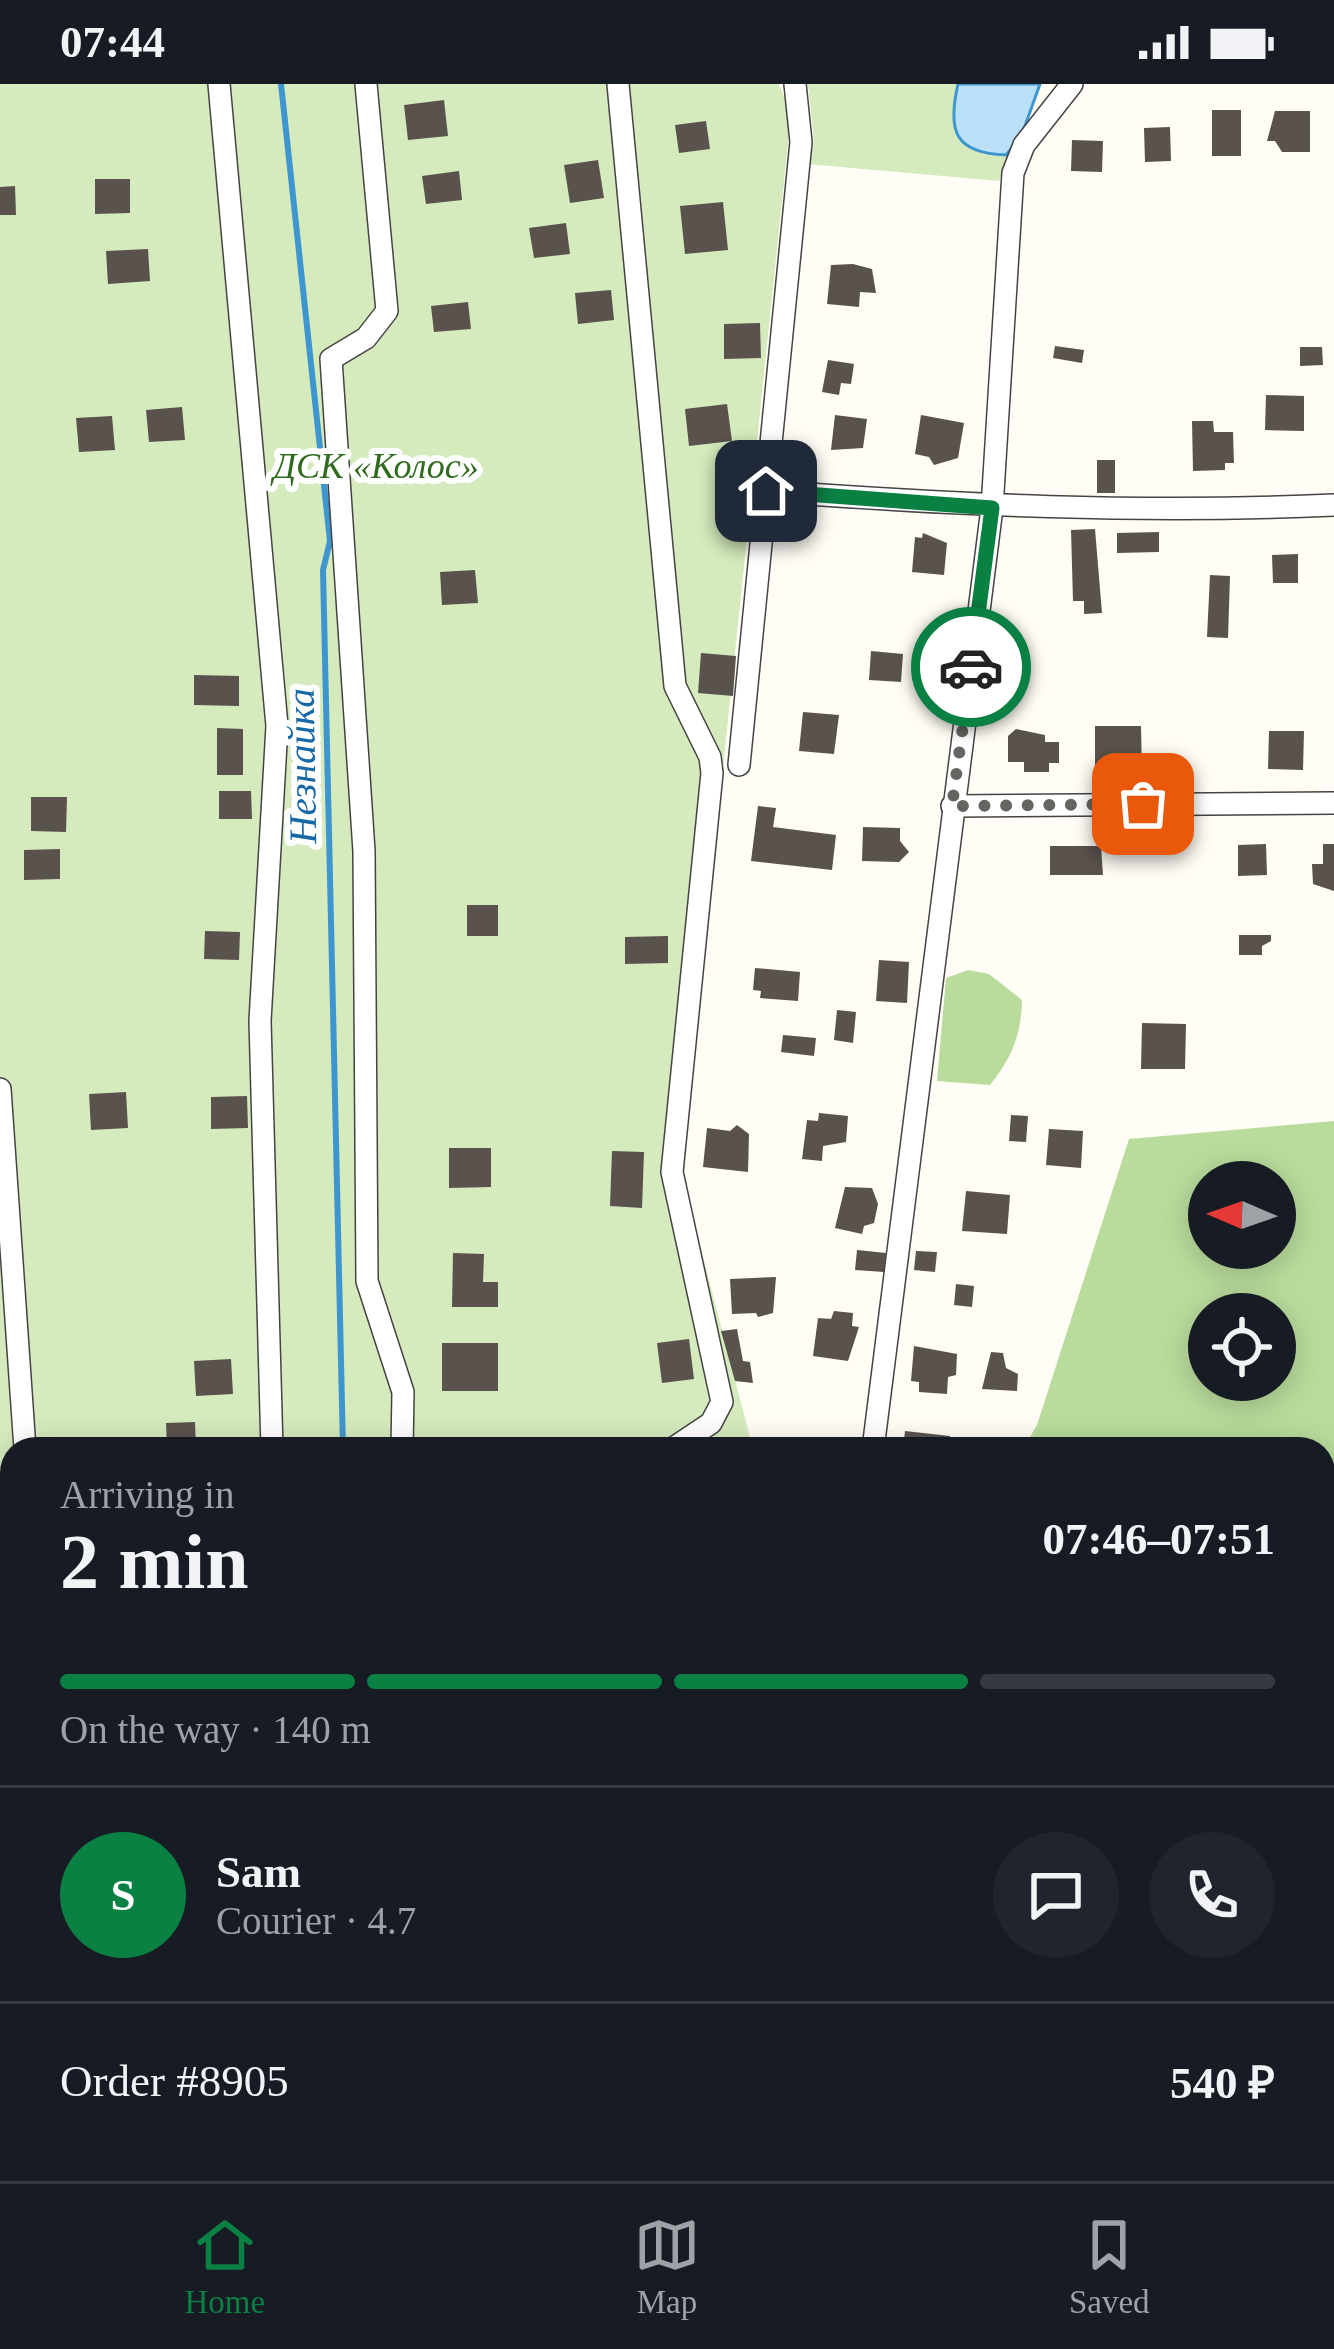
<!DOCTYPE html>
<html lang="en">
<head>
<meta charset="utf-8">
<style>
  :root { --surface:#171b24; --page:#20242c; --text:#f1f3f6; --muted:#9ea1a6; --line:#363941; --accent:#0b8043 }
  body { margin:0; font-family:Georgia,serif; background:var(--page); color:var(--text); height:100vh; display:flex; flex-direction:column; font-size:45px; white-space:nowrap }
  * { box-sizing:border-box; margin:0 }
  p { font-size:39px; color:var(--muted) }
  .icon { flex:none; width:66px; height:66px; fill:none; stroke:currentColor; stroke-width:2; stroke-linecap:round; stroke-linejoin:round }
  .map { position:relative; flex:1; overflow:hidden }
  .panel { position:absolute; left:0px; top:1353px; width:1335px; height:744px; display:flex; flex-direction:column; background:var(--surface); border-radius:36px 36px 0 0; box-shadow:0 6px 30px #0003 }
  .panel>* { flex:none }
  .needle { width:78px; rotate:272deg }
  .tools { position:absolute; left:1188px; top:1077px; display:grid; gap:24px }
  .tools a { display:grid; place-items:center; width:108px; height:108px; border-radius:50%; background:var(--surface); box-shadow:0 6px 30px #0003; font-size:60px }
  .pin { position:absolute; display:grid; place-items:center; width:102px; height:102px; color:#fff; margin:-51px; border-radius:24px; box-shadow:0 6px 18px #0006 }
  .courier { position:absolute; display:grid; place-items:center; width:120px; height:120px; margin:-60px; border:9px solid #0b8043; border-radius:50%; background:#fff; color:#222; box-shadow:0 3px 15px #0007 }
  .summary em { font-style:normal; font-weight:700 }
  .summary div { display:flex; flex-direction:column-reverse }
  .summary { display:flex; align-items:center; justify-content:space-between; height:204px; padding:0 60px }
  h1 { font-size:78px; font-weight:700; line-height:90px }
  .bar { display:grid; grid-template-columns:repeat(4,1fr); gap:18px 12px; align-content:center; height:144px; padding:0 60px }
  .bar i { height:15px; border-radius:9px; background:var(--line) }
  .bar .on { background:var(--accent) }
  .bar p { grid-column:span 4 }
  .line { display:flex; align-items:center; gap:30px; padding:0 60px; border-top:3px solid var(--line) }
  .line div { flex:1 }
  .round { display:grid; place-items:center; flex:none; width:126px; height:126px; border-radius:63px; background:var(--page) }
  .status { display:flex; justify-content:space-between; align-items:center; height:84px; padding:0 60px; background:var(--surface); direction:ltr }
  .status svg { height:33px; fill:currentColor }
  .dock { display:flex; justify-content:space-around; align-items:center; height:168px; border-top:3px solid var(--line); background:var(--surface); font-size:33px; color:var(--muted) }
  .dock a { display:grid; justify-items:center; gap:6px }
  .dock .on { color:var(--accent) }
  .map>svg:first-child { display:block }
  .green { fill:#d5ebbd }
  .forest { fill:#b9dc9c; fill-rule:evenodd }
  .water { fill:#b9e0f7; stroke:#3f96cf; stroke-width:3 }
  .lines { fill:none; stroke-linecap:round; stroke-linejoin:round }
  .stream { stroke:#3f96cf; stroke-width:6 }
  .building { fill:#5a524d }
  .minor-casing { stroke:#444; stroke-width:24 }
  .minor { stroke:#fff; stroke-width:21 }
  .done { stroke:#646461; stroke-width:12; stroke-dasharray:0 21.6 }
  .route { stroke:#0b8043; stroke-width:15 }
  .labels { text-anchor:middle; stroke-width:12; stroke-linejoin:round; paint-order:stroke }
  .park-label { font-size:36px; font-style:italic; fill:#2f6b1f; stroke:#fff }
  .water-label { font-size:39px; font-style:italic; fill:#1768a6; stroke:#fff }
</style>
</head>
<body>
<div class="status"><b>07:44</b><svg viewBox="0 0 49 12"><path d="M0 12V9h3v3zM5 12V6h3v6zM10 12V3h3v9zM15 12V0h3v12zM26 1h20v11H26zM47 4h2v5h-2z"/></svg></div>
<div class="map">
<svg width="1334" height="2097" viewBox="0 0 1334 2097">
  <rect width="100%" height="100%" fill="#fffdf5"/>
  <!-- green -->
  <g class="green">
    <polygon points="0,0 779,0 791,30 681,1088 753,1365 12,1365 12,2085 826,2085 826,2097 0,2097"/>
    <polygon points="808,0 958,0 954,14 1015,63 999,97 807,80 814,57"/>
  </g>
  <!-- forest -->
  <g class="forest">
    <path d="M968,886l21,4 33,26c-1,36 -10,57 -32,85l-53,-4 9,-103z"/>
    <path d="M1334,1037v1060h-508v-12h497v-720h-300l14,-24 92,-286zM1275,1098v66h-66v-66zM1275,1230v66h-66v-66z"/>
  </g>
  <!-- water -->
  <path class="water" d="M958,0h82l-19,53 -15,18c-51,-2 -59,-23 -48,-71z"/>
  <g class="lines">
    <!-- stream -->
    <g class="stream">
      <polyline points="281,0 330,457 323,486 343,1365"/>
      <polyline points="342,2085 344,2097"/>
    </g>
  </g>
  <!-- building -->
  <g class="building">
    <polygon points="444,16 448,52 408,56 404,21"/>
    <rect x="1212" y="26" width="29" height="46"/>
    <polygon points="1275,27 1310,27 1310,68 1282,68 1275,57 1267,57"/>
    <polygon points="706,37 710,65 679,69 675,41"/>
    <polygon points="1170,43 1171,77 1145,78 1144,44"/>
    <polygon points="1072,56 1103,57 1102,88 1071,87"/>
    <polygon points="598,76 604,114 570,119 564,81"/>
    <polygon points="459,87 462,116 426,120 422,92"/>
    <polygon points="95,95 130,95 130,129 95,130"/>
    <polygon points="15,102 16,131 0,131 0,103"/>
    <polygon points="723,118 728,166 685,170 680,122"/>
    <polygon points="566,139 570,170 534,174 529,144"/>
    <polygon points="148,165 150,197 108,200 106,167"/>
    <polygon points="853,180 872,185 876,209 860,208 859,223 827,220 831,181"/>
    <polygon points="611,206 614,236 578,240 575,209"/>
    <polygon points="468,218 471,245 434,248 431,222"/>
    <polygon points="760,239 761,274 724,275 724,240"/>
    <polygon points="1055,262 1084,266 1082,279 1053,274"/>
    <polygon points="1300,263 1322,263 1323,281 1300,282"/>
    <polygon points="828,276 854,280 851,300 841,299 839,311 822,308"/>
    <polygon points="1266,311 1304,312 1304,347 1265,346"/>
    <polygon points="727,320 732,357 689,362 685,325"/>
    <polygon points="182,323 185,356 149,358 146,326"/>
    <polygon points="835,331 867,335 863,364 831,366"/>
    <polygon points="921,331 964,339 958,374 934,381 929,373 915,370"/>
    <polygon points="112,332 115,366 79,368 76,334"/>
    <polygon points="1192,337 1213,337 1214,348 1233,348 1234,379 1225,379 1225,386 1193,387"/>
    <polygon points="785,368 812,369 811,391 784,390"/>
    <rect x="1097" y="376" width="18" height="33"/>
    <polygon points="1095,445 1102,529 1084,530 1084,517 1073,517 1071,446"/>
    <polygon points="1159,448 1159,468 1117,469 1117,449"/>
    <polygon points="923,449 947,459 944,491 912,488 915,453 922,454"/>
    <polygon points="1298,470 1298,499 1273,499 1272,471"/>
    <polygon points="475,486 478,519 442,521 440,488"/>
    <polygon points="1210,491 1230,492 1228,554 1207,553"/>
    <polygon points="871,567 903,570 901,598 869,596"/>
    <polygon points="701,569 736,572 733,612 698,609"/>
    <polygon points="916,574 954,577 953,588 914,591"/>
    <polygon points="194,591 239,592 239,622 194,621"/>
    <polygon points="803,628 839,631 834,670 799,667"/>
    <polygon points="1095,642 1141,642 1142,690 1095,691"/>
    <polygon points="217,644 243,645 243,691 217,691"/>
    <polygon points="1016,645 1045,651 1045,658 1059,658 1059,679 1049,679 1049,688 1024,688 1024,678 1008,678 1008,652"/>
    <polygon points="1269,647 1304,647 1303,686 1268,685"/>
    <polygon points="219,707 251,707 252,735 219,735"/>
    <polygon points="31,713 67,713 66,748 31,747"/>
    <polygon points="758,722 776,724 773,743 836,751 832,786 751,777"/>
    <polygon points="863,743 900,744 900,757 909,768 899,778 862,777"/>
    <polygon points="1266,760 1267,791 1238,792 1238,761"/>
    <polygon points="1323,760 1334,760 1334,807 1313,800 1312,780 1323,780"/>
    <polygon points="1050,762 1101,762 1103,791 1050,791"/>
    <polygon points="60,765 60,795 24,796 24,766"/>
    <rect x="467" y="821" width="31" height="31"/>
    <polygon points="205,847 240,848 239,876 204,875"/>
    <polygon points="1239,851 1271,851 1271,857 1262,862 1262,871 1239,871"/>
    <polygon points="668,852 668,879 625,880 625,853"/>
    <polygon points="879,876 909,878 907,919 876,917"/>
    <polygon points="755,884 800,888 798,917 760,914 761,907 753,906"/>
    <polygon points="837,926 856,928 853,959 834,956"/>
    <polygon points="1142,939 1186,940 1185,985 1141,985"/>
    <polygon points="783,951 816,954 814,972 781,968"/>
    <polygon points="126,1008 128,1044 91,1046 89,1010"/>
    <polygon points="247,1012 248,1044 211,1045 211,1013"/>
    <polygon points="819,1029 848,1032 846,1058 823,1062 822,1077 802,1075 807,1036 818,1037"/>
    <polygon points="1011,1031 1028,1032 1026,1058 1009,1057"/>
    <polygon points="737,1041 749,1050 748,1088 703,1083 707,1044 730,1047"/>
    <polygon points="1049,1045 1083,1047 1081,1084 1046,1081"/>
    <polygon points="449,1064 491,1064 491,1103 449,1104"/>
    <polygon points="612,1067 644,1068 642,1124 610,1122"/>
    <polygon points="845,1103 872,1104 878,1120 874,1139 864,1142 862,1150 835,1144"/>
    <polygon points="966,1107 1010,1111 1007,1150 962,1147"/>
    <polygon points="857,1166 886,1169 884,1188 855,1186"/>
    <polygon points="916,1167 937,1168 935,1188 914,1186"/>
    <polygon points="453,1169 484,1170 483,1198 498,1198 498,1223 452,1223"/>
    <polygon points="776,1193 773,1229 758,1233 756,1229 732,1230 730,1195"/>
    <polygon points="956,1200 974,1202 972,1223 954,1221"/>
    <polygon points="834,1227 853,1229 852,1242 859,1243 848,1277 813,1272 818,1234 831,1235"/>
    <polygon points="737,1245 743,1277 750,1278 753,1299 735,1297 721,1247"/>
    <polygon points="689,1255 694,1295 662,1299 657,1259"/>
    <rect x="442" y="1259" width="56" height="48"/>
    <polygon points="914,1262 957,1270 956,1291 948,1293 947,1310 919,1308 919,1298 911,1297"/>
    <polygon points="991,1268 1003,1269 1006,1284 1018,1290 1017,1307 982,1305"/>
    <polygon points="231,1275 233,1310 196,1312 194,1277"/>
    <polygon points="195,1338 196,1364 167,1365 166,1339"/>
    <polygon points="905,1347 950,1352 949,1365 903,1365"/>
    <polygon points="12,1663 12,1694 0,1695 0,1664"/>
  </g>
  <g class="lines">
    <defs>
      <g id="minor">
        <polyline points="219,0 277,642 260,937 272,1365"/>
        <polyline points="366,0 387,227 366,254 331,275 364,767 367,1197 403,1308 402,1365"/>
        <polyline points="618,0 675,602 710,673 712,689 672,1088 722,1318 711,1339 672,1365"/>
        <path d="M766,407c190,14 377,23 568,14"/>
        <polyline points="739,681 801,58 795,0"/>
        <polyline points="952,722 1334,719"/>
        <polyline points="0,1005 25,1365"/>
        <polyline points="873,1365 992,424 1013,89 1024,61 1072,0"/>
        <polyline points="288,2085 290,2097"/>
        <polyline points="381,2085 381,2097"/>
        <polyline points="648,2085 649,2097"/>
      </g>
    </defs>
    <!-- minor casing -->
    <use href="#minor" class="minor-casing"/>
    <!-- minor -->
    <use href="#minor" class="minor"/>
  </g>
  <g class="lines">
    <!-- done -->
    <polyline class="done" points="971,583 952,722 1143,720"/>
    <!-- route -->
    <polyline class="route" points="766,407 992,424 971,583"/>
  </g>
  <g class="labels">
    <!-- park labels -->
    <g class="park-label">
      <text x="376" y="394">ДСК «Колос»</text>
    </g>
    <!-- water labels -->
    <g class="water-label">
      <text transform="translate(301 682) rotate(-91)" y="14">Незнайка</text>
    </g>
  </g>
</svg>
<div class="tools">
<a><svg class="needle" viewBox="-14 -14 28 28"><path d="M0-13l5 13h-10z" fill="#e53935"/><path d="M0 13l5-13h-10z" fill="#9ea1a6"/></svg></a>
<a><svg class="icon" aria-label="locate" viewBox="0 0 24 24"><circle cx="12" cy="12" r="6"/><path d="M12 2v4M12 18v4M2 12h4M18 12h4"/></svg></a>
</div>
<div class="pin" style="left:1143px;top:720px;background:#ea580c"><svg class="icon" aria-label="bag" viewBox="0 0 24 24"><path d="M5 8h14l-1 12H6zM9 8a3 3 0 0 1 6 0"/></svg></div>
<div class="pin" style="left:766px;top:407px;background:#1f2937"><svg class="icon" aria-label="home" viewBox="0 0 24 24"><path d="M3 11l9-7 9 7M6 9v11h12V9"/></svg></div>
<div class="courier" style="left:971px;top:583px"><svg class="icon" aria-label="car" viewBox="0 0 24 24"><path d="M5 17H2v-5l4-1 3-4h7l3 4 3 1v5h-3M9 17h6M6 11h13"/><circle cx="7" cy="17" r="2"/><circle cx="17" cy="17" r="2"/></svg></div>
<section class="panel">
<div class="summary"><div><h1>2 min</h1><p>Arriving in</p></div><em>07:46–07:51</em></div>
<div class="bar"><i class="on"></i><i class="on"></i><i class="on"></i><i></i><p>On the way · 140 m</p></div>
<div class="line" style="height:216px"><b class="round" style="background:var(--accent);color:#fff">S</b><div><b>Sam</b><p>Courier · 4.7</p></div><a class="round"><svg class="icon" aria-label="chat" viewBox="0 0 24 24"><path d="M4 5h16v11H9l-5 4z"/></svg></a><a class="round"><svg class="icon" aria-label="phone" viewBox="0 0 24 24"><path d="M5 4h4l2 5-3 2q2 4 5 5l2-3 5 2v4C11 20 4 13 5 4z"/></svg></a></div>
<div class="line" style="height:156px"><div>Order #8905</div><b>540 ₽</b></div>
</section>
</div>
<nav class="dock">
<a class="on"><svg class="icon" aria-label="home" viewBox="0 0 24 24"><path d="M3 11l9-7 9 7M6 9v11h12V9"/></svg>Home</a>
<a><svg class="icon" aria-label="map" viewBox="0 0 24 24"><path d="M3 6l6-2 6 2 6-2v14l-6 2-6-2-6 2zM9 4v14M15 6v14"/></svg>Map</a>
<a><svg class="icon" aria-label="saved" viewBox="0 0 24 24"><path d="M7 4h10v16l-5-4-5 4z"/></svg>Saved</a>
</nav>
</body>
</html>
